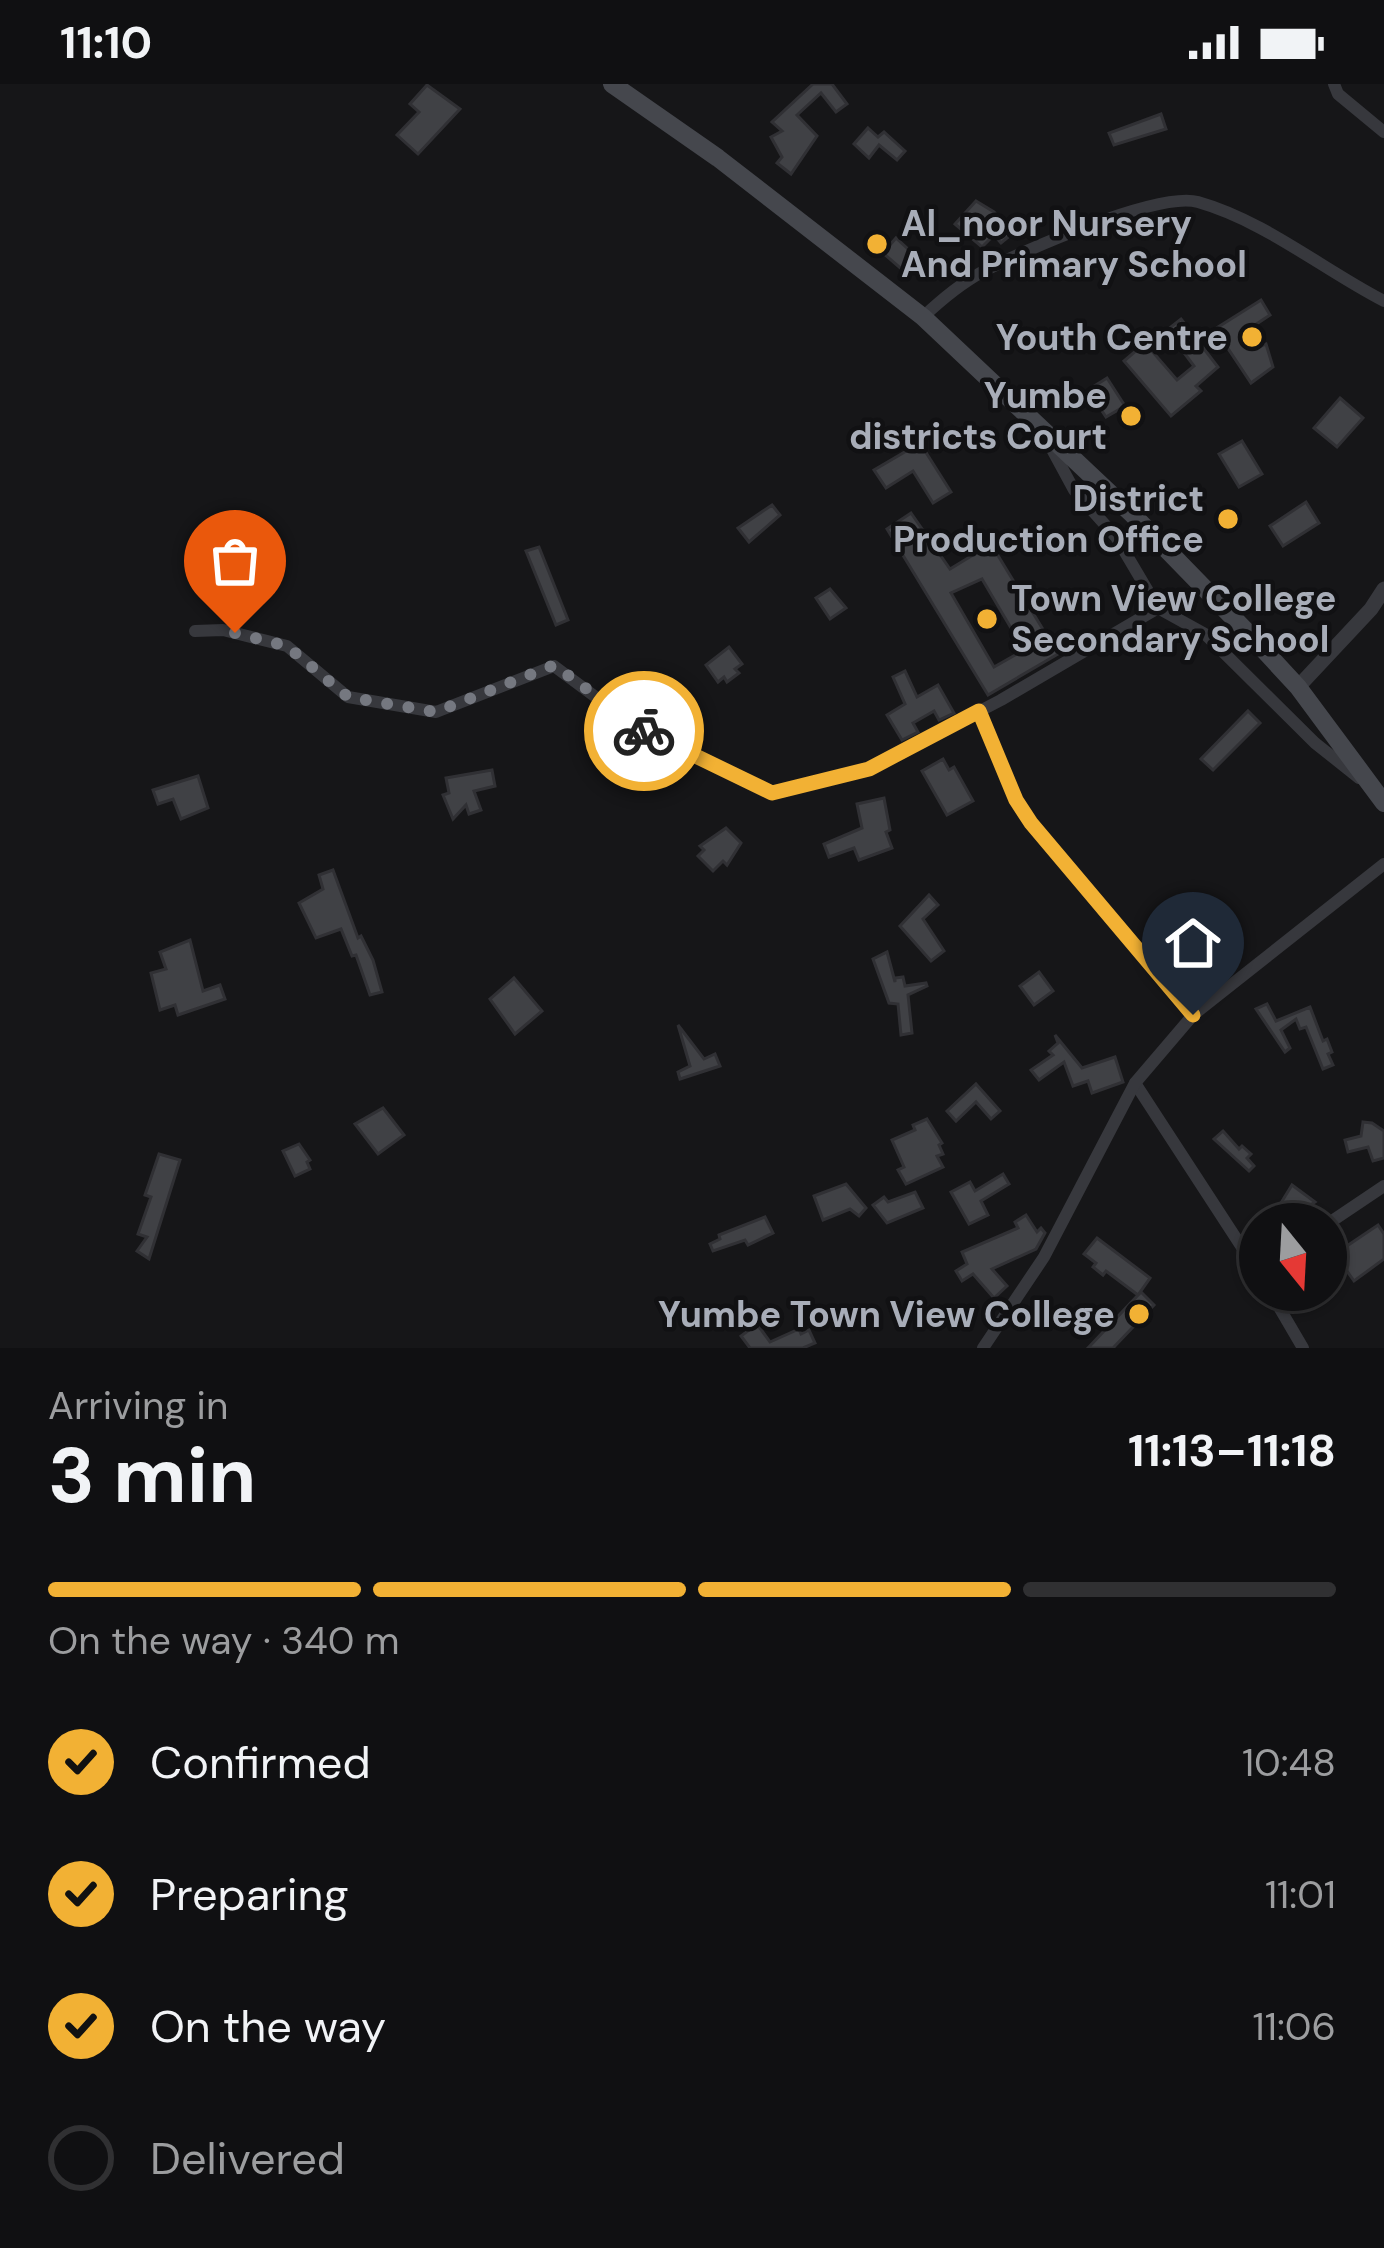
<!DOCTYPE html>
<html lang="en">
<head>
<meta charset="utf-8">
<style>
  :root { --surface:#101012; --page:#19191b; --text:#f1f3f6; --muted:#9c9d9f; --line:#303032; --accent:#f2b134 }
  body { margin:0; font-family:"DM Sans",sans-serif; background:var(--page); color:var(--text); height:100vh; display:flex; flex-direction:column; font-size:45px; white-space:nowrap }
  * { box-sizing:border-box; margin:0 }
  p { font-size:39px; color:var(--muted) }
  .icon { flex:none; width:66px; height:66px; fill:none; stroke:currentColor; stroke-width:2; stroke-linecap:round; stroke-linejoin:round }
  .map { position:relative; height:1264px; overflow:hidden }
  .sheet { display:flex; flex-direction:column; background:var(--surface); flex:1 }
  .sheet>* { flex:none }
  .needle { width:78px; rotate:162deg }
  .fabs { position:absolute; left:1239px; top:1119px; display:grid; gap:24px }
  .fabs a { display:grid; place-items:center; width:108px; height:108px; border-radius:50%; background:var(--surface); box-shadow:0 3px 9px #0004,0 0 0 3px var(--line); font-size:60px }
  .pin { position:absolute; display:grid; place-items:center; width:102px; height:102px; color:#fff; margin:-123px -51px; border-radius:50% 50% 50% 0; rotate:-45deg; box-shadow:0 0 12px #0007 }
  .pin .icon { rotate:45deg }
  .courier { position:absolute; display:grid; place-items:center; width:120px; height:120px; margin:-60px; border:9px solid #f2b134; border-radius:50%; background:#fff; color:#222; box-shadow:0 3px 15px #0007 }
  .headline em { font-style:normal; font-weight:700 }
  .headline div { display:flex; flex-direction:column-reverse }
  .headline { display:flex; align-items:center; justify-content:space-between; height:204px; padding:0 48px }
  h1 { font-size:78px; font-weight:700; line-height:90px }
  .bar { display:grid; grid-template-columns:repeat(4,1fr); gap:18px 12px; align-content:center; height:144px; padding:0 48px }
  .bar i { height:15px; border-radius:9px; background:var(--line) }
  .bar .selected { background:var(--accent) }
  .bar p { grid-column:span 4 }
  ol { padding:0 48px; list-style:none }
  li { display:flex; align-items:center; gap:36px; height:132px }
  li p { margin-inline-start:auto }
  li .icon { padding:12px; border-radius:50%; background:var(--accent); color:#111; stroke-width:4 }
  li:last-child { color:var(--muted) }
  li i { width:66px; height:66px; border:6px solid var(--line); border-radius:50% }
  .status { display:flex; justify-content:space-between; align-items:center; height:84px; padding:0 60px; background:var(--surface); direction:ltr }
  .status svg { height:33px; fill:currentColor }
  .map>svg:first-child { display:block }
  .building { fill:#404145; stroke:#303034; stroke-width:3; fill-rule:evenodd }
  .lines { fill:none; stroke-linecap:round; stroke-linejoin:round }
  .minor { stroke:#37383d; stroke-width:12 }
  .tertiary { stroke:#37383d; stroke-width:15 }
  .secondary { stroke:#45474d; stroke-width:18 }
  .done { stroke:#757880; stroke-width:12; stroke-dasharray:0 21.6 }
  .route { stroke:#f2b134; stroke-width:15 }
  .poi-dot { fill:#f2b134; stroke:#111113; stroke-width:4.5 }
  .labels { text-anchor:middle; stroke-width:9; stroke-linejoin:round; paint-order:stroke }
  .poi-label { font-size:36px; font-weight:bold; fill:#a8adb8; stroke:#111113; text-anchor:end }
</style>
</head>
<body>
<div class="status"><b>11:10</b><svg viewBox="0 0 49 12"><path d="M0 12V9h3v3zM5 12V6h3v6zM10 12V3h3v9zM15 12V0h3v12zM26 1h20v11H26zM47 4h2v5h-2z"/></svg></div>
<div class="map">
<svg width="1384" height="1264" viewBox="0 0 1384 1264">
  <rect width="100%" height="100%" fill="#161618"/>
  <!-- building -->
  <g class="building">
    <polygon points="813,0 832,0 847,20 836,28 821,9 797,31 817,52 791,90 777,79 782,73 771,53 782,47 772,38"/>
    <polygon points="427,1 460,25 418,70 397,51 419,28 410,20"/>
    <polygon points="1161,30 1166,45 1114,61 1109,49"/>
    <polygon points="868,44 878,53 884,48 905,67 897,76 879,61 869,74 854,60"/>
    <polygon points="976,117 994,128 1012,150 1001,159 994,151 982,163 955,140"/>
    <polygon points="896,154 919,175 906,189 883,169"/>
    <polygon points="1261,216 1270,231 1252,243 1258,263 1266,260 1273,283 1251,299 1215,245"/>
    <polygon points="1181,235 1218,283 1196,302 1201,307 1171,332 1124,277 1145,259 1177,296 1194,282 1167,246"/>
    <polygon points="1107,294 1125,322 1106,333 1088,306"/>
    <polygon points="1340,314 1363,334 1337,363 1314,344"/>
    <polygon points="1242,357 1262,390 1239,403 1219,370"/>
    <polygon points="920,359 951,408 933,419 913,387 886,404 874,386"/>
    <polygon points="1306,418 1319,439 1283,462 1270,442"/>
    <polygon points="772,421 780,431 749,458 738,444"/>
    <path d="M911,429l39,56 41,-25 67,110 -70,41 -101,-166zM982,495l42,71 -30,17 -43,-74z"/>
    <polygon points="539,463 568,536 556,541 526,467"/>
    <polygon points="830,505 846,524 830,535 816,514"/>
    <polygon points="729,563 742,580 735,585 739,589 727,598 724,593 718,598 706,581"/>
    <polygon points="905,587 917,613 938,601 954,629 939,636 934,627 913,639 918,648 902,656 887,631 905,620 893,593"/>
    <polygon points="1248,627 1260,639 1213,686 1201,675"/>
    <polygon points="943,675 949,686 954,683 973,717 947,731 922,687"/>
    <polygon points="492,686 495,702 474,707 481,726 469,730 466,721 453,735 443,711 449,709 446,694"/>
    <polygon points="198,692 208,724 181,735 173,715 158,720 153,706"/>
    <polygon points="884,714 890,746 886,748 892,764 859,776 854,764 829,773 824,760 862,744 857,720"/>
    <polygon points="726,744 741,759 727,781 723,777 713,787 698,772 704,766 700,762"/>
    <polygon points="333,786 358,854 361,852 373,876 382,908 370,911 356,871 352,872 341,845 316,854 299,819 323,805 319,791"/>
    <polygon points="929,811 938,821 923,835 944,867 931,877 900,842"/>
    <polygon points="190,856 203,907 220,901 225,915 178,931 175,921 160,926 151,889 166,885 160,868"/>
    <polygon points="887,868 895,898 895,894 903,893 905,902 926,899 927,902 908,911 912,949 901,951 898,920 889,919 873,875"/>
    <polygon points="1039,888 1053,907 1034,921 1020,902"/>
    <polygon points="514,894 542,927 515,950 490,915"/>
    <polygon points="1267,920 1276,937 1310,923 1323,957 1327,955 1332,968 1328,970 1333,981 1323,985 1306,943 1300,945 1296,935 1281,946 1290,964 1285,968 1256,925"/>
    <polygon points="678,941 704,975 715,970 720,982 680,995 678,988 690,982"/>
    <polygon points="1055,951 1082,984 1115,973 1123,998 1092,1009 1088,997 1073,1002 1064,978 1039,996 1031,986 1053,971 1049,967 1058,959"/>
    <polygon points="976,1000 1000,1027 991,1035 976,1018 956,1037 947,1027"/>
    <polygon points="383,1024 404,1051 378,1070 355,1040"/>
    <polygon points="927,1035 942,1059 939,1061 943,1070 937,1072 943,1083 906,1100 898,1086 904,1083 892,1056 915,1046 913,1041"/>
    <polygon points="1363,1038 1372,1039 1384,1047 1384,1074 1373,1077 1368,1063 1348,1068 1345,1056 1361,1052"/>
    <polygon points="1223,1047 1239,1065 1242,1062 1251,1070 1247,1074 1254,1082 1249,1087 1214,1055"/>
    <polygon points="299,1060 310,1076 307,1078 310,1085 295,1092 283,1067"/>
    <polygon points="159,1070 180,1076 149,1175 137,1167 147,1153 138,1150 151,1113 145,1111"/>
    <polygon points="1003,1090 1009,1100 981,1117 988,1131 969,1140 951,1108 970,1098 975,1107"/>
    <polygon points="846,1100 866,1124 859,1132 850,1125 823,1136 814,1112"/>
    <polygon points="1292,1101 1315,1118 1294,1132 1287,1130 1280,1140 1268,1140"/>
    <polygon points="915,1108 923,1124 887,1139 873,1121 884,1113 888,1118"/>
    <polygon points="1026,1131 1037,1148 1041,1144 1045,1149 1036,1165 992,1185 1007,1202 994,1214 973,1190 962,1197 956,1187 967,1180 962,1168 1018,1144 1015,1138"/>
    <polygon points="765,1133 773,1149 748,1161 745,1156 713,1167 710,1160 720,1155 719,1151"/>
    <polygon points="1378,1141 1384,1150 1384,1175 1354,1197 1335,1170"/>
    <polygon points="1097,1154 1150,1194 1138,1211 1106,1187 1103,1191 1093,1183 1096,1179 1084,1170"/>
    <polygon points="1141,1208 1154,1221 1113,1264 1088,1264"/>
    <polygon points="757,1240 770,1258 799,1245 801,1250 809,1246 815,1259 803,1264 750,1264 741,1252"/>
  </g>
  <g class="lines">
    <!-- minor -->
    <g class="minor">
      <polyline points="1334,0 1338,10 1384,48"/>
      <path d="M923,233c18,-17 37,-33 59,-45 39,-20 176,-81 216,-70 67,19 124,67 186,99"/>
      <polyline points="1048,358 1074,406 1116,453 1158,524 1205,550 1315,659 1359,694"/>
      <polyline points="195,547 223,546 287,562 348,613 436,628 554,582 636,643 772,709 869,685 1001,616 1158,524"/>
      <polyline points="979,627 1016,716 1031,739 1193,931"/>
      <polyline points="1135,999 1260,1191"/>
      <polyline points="1326,1141 1384,1102"/>
      <polyline points="1269,1206 1303,1264"/>
      <polyline points="983,1264 1044,1173 1135,999 1193,931 1384,780"/>
    </g>
    <!-- tertiary -->
    <polyline class="tertiary" points="1298,603 1371,525 1384,505"/>
    <!-- secondary -->
    <polyline class="secondary" points="612,0 718,74 923,233 1132,430 1250,551 1298,603 1384,719"/>
  </g>
  <g class="lines">
    <!-- done -->
    <polyline class="done" points="235,549 287,562 348,613 436,628 554,581 644,647"/>
    <!-- route -->
    <polyline class="route" points="644,647 772,709 869,685 979,627 1016,716 1031,739 1193,931"/>
  </g>
  <!-- markers -->
  <g class="poi-dot">
    <circle cx="877" cy="160" r="12"/>
    <circle cx="1252" cy="253" r="12"/>
    <circle cx="1131" cy="332" r="12"/>
    <circle cx="1228" cy="435" r="12"/>
    <circle cx="987" cy="535" r="12"/>
    <circle cx="1139" cy="1230" r="12"/>
  </g>
  <g class="labels">
    <!-- poi labels -->
    <g class="poi-label">
      <text x="901" y="152" text-anchor="start">Al_noor Nursery<tspan x="901" dy="41">And Primary School</tspan></text>
      <text x="1228" y="266">Youth Centre</text>
      <text x="1107" y="324">Yumbe<tspan x="1107" dy="41">districts Court</tspan></text>
      <text x="1204" y="427">District<tspan x="1204" dy="41">Production Office</tspan></text>
      <text x="1011" y="527" text-anchor="start">Town View College<tspan x="1011" dy="41">Secondary School</tspan></text>
      <text x="1115" y="1243">Yumbe Town View College</text>
    </g>
  </g>
</svg>
<div class="fabs">
<a><svg class="needle" viewBox="-14 -14 28 28"><path d="M0-13l5 13h-10z" fill="#e53935"/><path d="M0 13l5-13h-10z" fill="#9c9d9f"/></svg></a>
</div>
<div class="pin" style="left:235px;top:549px;background:#ea580c"><svg class="icon" aria-label="bag" viewBox="0 0 24 24"><path d="M5 8h14l-1 12H6zM9 8a3 3 0 0 1 6 0"/></svg></div>
<div class="pin" style="left:1193px;top:931px;background:#1f2937"><svg class="icon" aria-label="home" viewBox="0 0 24 24"><path d="M3 11l9-7 9 7M6 9v11h12V9"/></svg></div>
<div class="courier" style="left:644px;top:647px"><svg class="icon" aria-label="bike" viewBox="0 0 24 24"><circle cx="6" cy="16" r="4"/><circle cx="18" cy="16" r="4"/><path d="M6 16l4-8h5l3 8M10 8l3 8H6M13 5h3"/></svg></div>
</div>
<section class="sheet">
<div class="headline"><div><h1>3 min</h1><p>Arriving in</p></div><em>11:13–11:18</em></div>
<div class="bar"><i class="selected"></i><i class="selected"></i><i class="selected"></i><i></i><p>On the way · 340 m</p></div>
<ol>
<li><svg class="icon" aria-label="check" viewBox="0 0 24 24"><path d="M5 12l5 5 9-10"/></svg>Confirmed<p>10:48</p></li>
<li><svg class="icon" aria-label="check" viewBox="0 0 24 24"><path d="M5 12l5 5 9-10"/></svg>Preparing<p>11:01</p></li>
<li><svg class="icon" aria-label="check" viewBox="0 0 24 24"><path d="M5 12l5 5 9-10"/></svg>On the way<p>11:06</p></li>
<li><i></i>Delivered</li>
</ol>
</section>
</body>
</html>
